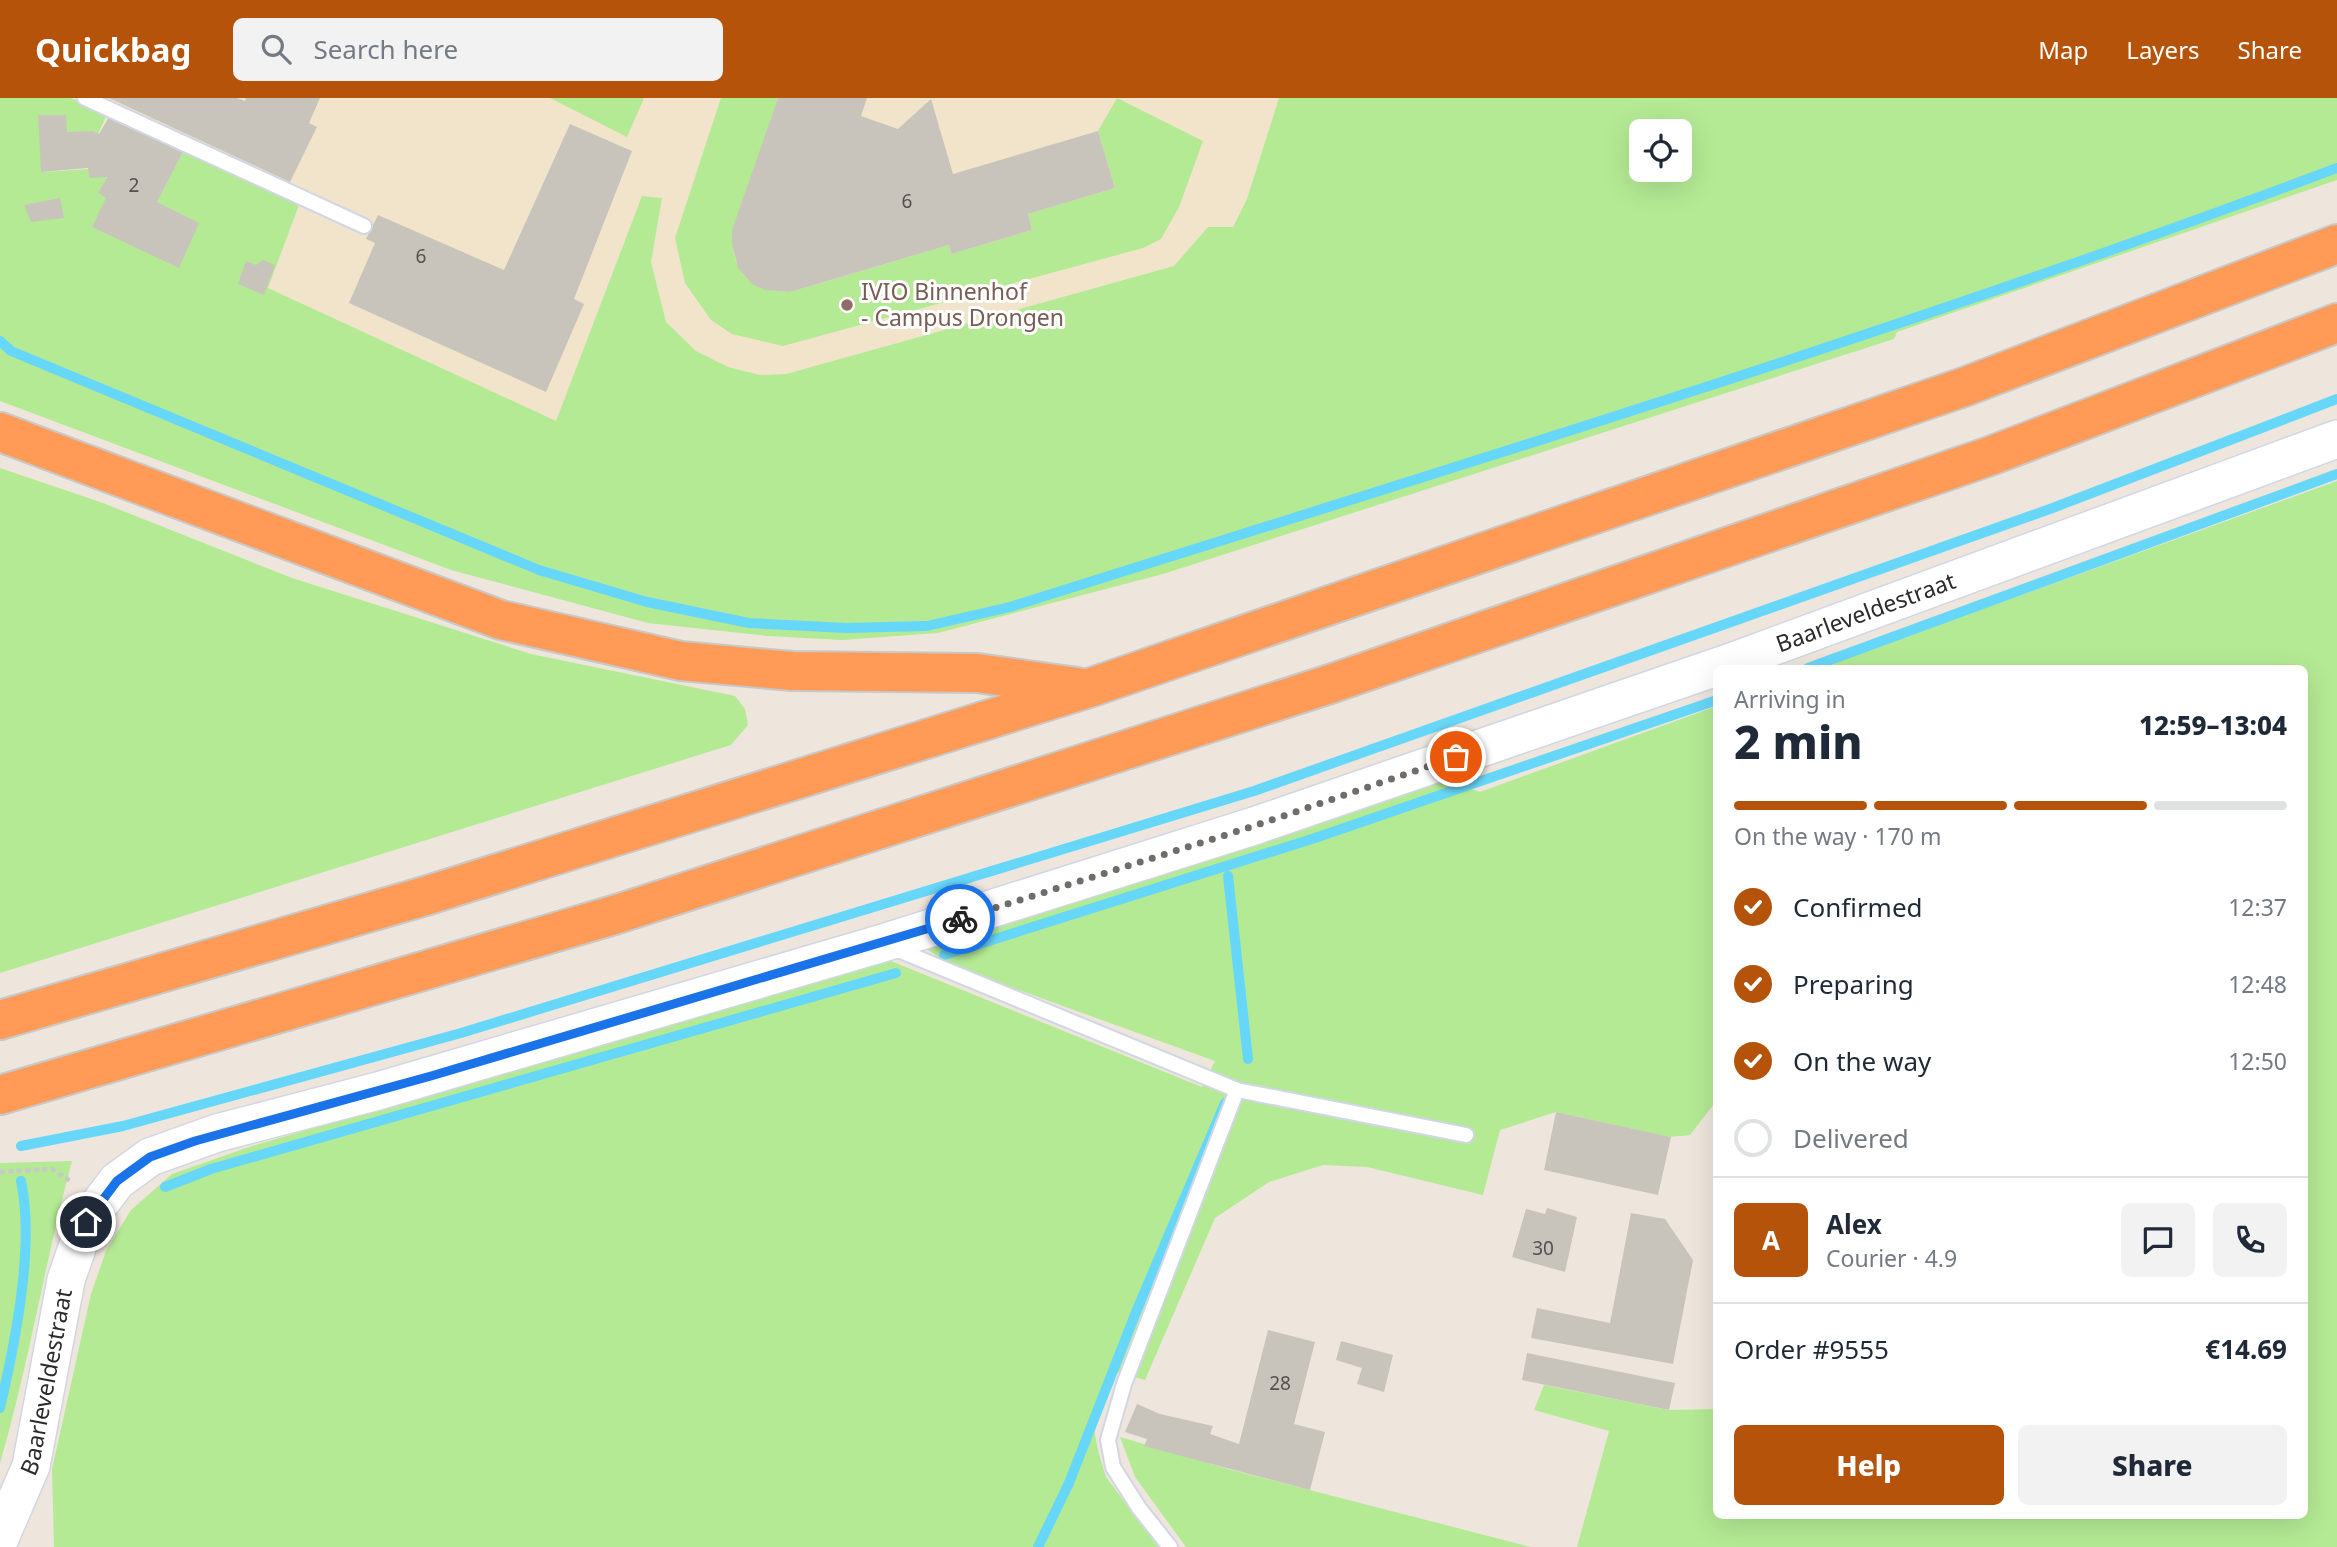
<!DOCTYPE html>
<html lang="en">
<head>
<meta charset="utf-8">
<style>
  :root { --surface:#fff; --page:#f2f2f3; --text:#1f2937; --muted:#747a83; --line:#e0e1e3; --accent:#b45309 }
  body { margin:0; font-family:"Noto Sans",sans-serif; background:var(--page); color:var(--text); height:100vh; display:flex; flex-direction:column; font-size:26px; white-space:nowrap }
  * { box-sizing:border-box; margin:0 }
  p { font-size:23px; color:var(--muted) }
  .icon { flex:none; width:38px; height:38px; fill:none; stroke:currentColor; stroke-width:2; stroke-linecap:round; stroke-linejoin:round }
  .map { position:relative; flex:1; overflow:hidden }
  .details { position:absolute; left:1713px; top:567px; width:595px; height:854px; display:flex; flex-direction:column; background:var(--surface); border-radius:10px; box-shadow:0 7px 28px #0002 }
  .details>* { flex:none }
  .tools { position:absolute; left:1629px; top:21px; display:grid; gap:14px }
  .tools a { display:grid; place-items:center; width:63px; height:63px; border-radius:10px; background:var(--surface); box-shadow:0 7px 28px #0002; font-size:35px }
  .pin { position:absolute; display:grid; place-items:center; width:60px; height:60px; color:#fff; margin:-30px; border:4px solid #fff; border-radius:50%; box-shadow:0 2px 7px #0007 }
  .courier { position:absolute; display:grid; place-items:center; width:70px; height:70px; margin:-35px; border:5px solid #1a73e8; border-radius:50%; background:#fff; color:#222; box-shadow:0 2px 9px #0007 }
  .head em { font-style:normal; font-weight:800 }
  .head div { display:flex; flex-direction:column-reverse }
  .head { display:flex; align-items:center; justify-content:space-between; height:119px; padding:0 21px }
  h1 { font-size:46px; font-weight:800; line-height:52px }
  .bar { display:grid; grid-template-columns:repeat(4,1fr); gap:10px 7px; align-content:center; height:84px; padding:0 21px }
  .bar i { height:9px; border-radius:5px; background:var(--line) }
  .bar .selected { background:var(--accent) }
  .bar p { grid-column:span 4 }
  .line { display:flex; align-items:center; gap:18px; padding:0 21px; border-top:2px solid var(--line) }
  .line div { flex:1 }
  .round { display:grid; place-items:center; flex:none; width:74px; height:74px; border-radius:10px; background:var(--page) }
  ol { padding:0 21px; list-style:none }
  li { display:flex; align-items:center; gap:21px; height:77px }
  li p { margin-inline-start:auto }
  li .icon { padding:7px; border-radius:50%; background:var(--accent); color:#fff; stroke-width:4 }
  li:last-child { color:var(--muted) }
  li i { width:38px; height:38px; border:4px solid var(--line); border-radius:50% }
  .button { display:flex; gap:14px; margin-top:auto; padding:14px 21px }
  .button a { flex:1; height:80px; border-radius:10px; background:var(--accent); color:#fff; font-size:28px; font-weight:800; line-height:80px; text-align:center }
  .button a+a { background:var(--page); color:var(--text) }
  header { display:flex; align-items:center; gap:42px; box-sizing:border-box; height:98px; padding:0 35px; background:var(--accent); color:#fff }
  header strong { font-size:33px }
  nav { display:flex; gap:38px; margin-inline-start:auto; font-size:24px }
  .search { width:490px; height:63px; background:var(--page); display:flex; align-items:center; gap:18px; box-sizing:border-box; padding:0 24px; border-radius:10px; color:var(--muted); font-size:26px }
  .map>svg:first-child { display:block }
  .education { fill:#f1e4cb }
  .green { fill:#b4ea94; fill-rule:evenodd }
  .lines { fill:none; stroke-linecap:round; stroke-linejoin:round }
  .stream { stroke:#67d7f9; stroke-width:10 }
  .building { fill:#c9c4bb }
  .service-casing { stroke:#d1d6e5; stroke-width:18 }
  .tertiary-casing { stroke:#d1d6e5; stroke-width:40 }
  .motorway-casing { stroke:#c8c8c8; stroke-width:42 }
  .path { stroke:#c8c8c8; stroke-width:4.5; stroke-dasharray:5 3.5; stroke-linecap:butt }
  .service { stroke:#fff; stroke-width:14 }
  .tertiary { stroke:#fff; stroke-width:37 }
  .motorway { stroke:#ff9b57; stroke-width:38 }
  .done { stroke:#6f6c69; stroke-width:7; stroke-dasharray:0 12.6 }
  .route { stroke:#1a73e8; stroke-width:9 }
  .education-dot { fill:#8d6e63; stroke:#fff; stroke-width:2.5 }
  .labels { text-anchor:middle; stroke-width:6; stroke-linejoin:round; paint-order:stroke }
  .number-label { font-size:19px; fill:#52514f }
  .education-label { font-size:23px; fill:#785e54; stroke:#fff; text-anchor:start }
  .street-label { font-size:23px; fill:#2b2b2b; stroke:#fff }
</style>
</head>
<body>
<header>
<strong>Quickbag</strong>
<div class="search"><svg class="icon" aria-label="search" viewBox="0 0 24 24"><circle cx="10" cy="10" r="6"/><path d="M15 15l6 6"/></svg>Search here</div>
<nav><a>Map</a><a>Layers</a><a>Share</a></nav>
</header>
<div class="map">
<svg width="2337" height="1449" viewBox="0 0 2337 1449">
  <rect width="100%" height="100%" fill="#eee6dc"/>
  <!-- education -->
  <polygon class="education" points="71,0 1279,0 1247,101 1232,129 1174,168 786,276 760,277 728,269 696,253 666,224 651,164 662,100 642,98 556,323 240,265 299,107"/>
  <!-- green -->
  <g class="green">
    <path d="M0,0h71l36,17 -9,19 -6,-3 -52,4 3,37 46,-3 18,7 -8,18 9,5 48,4 27,-51 116,53 -31,83 288,133 86,-225 20,2 -11,64 15,60 30,29 32,16 32,8 26,-1 388,-108 34,-39h25l14,-28 32,-101h1058v82l-440,152 -3,7 -731,235 -225,59 -96,7 -74,-4 -120,-13 -197,-53 -451,-169zM1642,33h38v39h-38z"/>
    <polygon points="550,0 644,0 627,39"/>
    <path d="M721,0h57l-45,132c-3,42 16,61 57,62l159,-47 2,9 81,-24 -4,-16 87,-26 -17,-57 19,-33 86,43 -24,66 -18,32 -18,9 -360,98 -51,-12 -21,-14 -26,-37 -10,-45z"/>
    <polygon points="0,370 103,405 292,480 531,556 735,598 745,611 748,627 731,647 0,875"/>
    <polygon points="2337,383 2337,1449 1577,1449 1609,1333 1534,1312 1544,1287 1669,1312 1717,1311 1717,1418 2305,1418 2305,570 1820,570"/>
    <polygon points="1717,608 1717,1002 1690,1037 1670,1039 1556,1014 1500,1032 1483,1097 1367,1069 1323,1067 1269,1084 1215,1120 1145,1282 1115,1274 1094,1332 1099,1356 1106,1379 1158,1449 54,1449 52,1371 91,1196 106,1153 131,1112 172,1076 252,1048 886,861 1202,989 1215,963 955,869 920,847 1442,681 1480,694"/>
    <path d="M72,1063c-27,100 -43,203 -72,302v-300z"/>
    <polygon points="1120,1339 1232,1372 1531,1449 1186,1449 1135,1379"/>
  </g>
  <g class="lines">
    <!-- stream -->
    <g class="stream">
      <path d="M0,243l11,10 528,219 108,32 102,21 98,5 80,-2 83,-19c444,-140 891,-275 1327,-439"/>
      <polyline points="1808,570 2337,376"/>
      <polyline points="1228,778 1248,961"/>
      <polyline points="944,857 1315,740 1717,602"/>
      <polyline points="21,1048 123,1028 461,935 1254,693 2050,411 2337,301"/>
      <polyline points="165,1089 211,1071 896,875"/>
      <path d="M0,1310c15,-65 35,-162 21,-227"/>
      <polyline points="1038,1449 1069,1385 1136,1214 1225,1005"/>
    </g>
  </g>
  <!-- building -->
  <g class="building">
    <polygon points="109,0 237,0 245,3 246,0 320,0 309,25 317,29 290,84"/>
    <polygon points="778,0 867,0 861,18 898,31 931,1 953,76 1098,33 1115,90 1028,116 1032,132 951,156 949,147 790,194 765,192 752,186 738,170 732,146 732,132"/>
    <polygon points="38,17 66,17 67,34 93,33 99,36 109,19 183,54 157,104 199,125 179,170 92,129 106,100 98,95 107,79 89,80 88,70 41,74"/>
    <polygon points="570,26 632,53 574,201 584,206 546,294 349,205 375,145 366,141 378,117 504,172"/>
    <polygon points="60,100 64,120 31,124 24,107"/>
    <polygon points="263,162 275,167 264,197 238,186 246,163 256,167"/>
    <polygon points="1556,1014 1671,1039 1658,1097 1544,1072"/>
    <polygon points="1547,1110 1577,1119 1565,1174 1512,1159 1526,1111 1545,1116"/>
    <polygon points="1631,1115 1665,1121 1693,1162 1673,1266 1531,1240 1537,1210 1610,1225"/>
    <polygon points="1268,1232 1315,1244 1294,1326 1325,1334 1310,1392 1144,1348 1147,1341 1125,1334 1137,1306 1160,1316 1213,1328 1210,1336 1239,1346"/>
    <polygon points="1341,1243 1393,1257 1384,1294 1357,1286 1362,1270 1336,1262"/>
    <polygon points="1527,1255 1675,1285 1669,1312 1522,1282"/>
  </g>
  <g class="lines">
    <defs>
      <g id="service">
        <polyline points="85,0 364,128"/>
        <polyline points="891,849 1237,992 1466,1037"/>
        <polyline points="1170,1449 1139,1410 1113,1369 1108,1342 1124,1286 1237,992"/>
      </g>
      <g id="tertiary">
        <path id="s1" d="M0,1440l31,-72 35,-186 20,-58 31,-41 33,-24 67,-24 161,-42 505,-148 371,-117 480,-165 603,-222"/>
      </g>
      <g id="motorway">
        <polyline points="0,334 501,522 681,563 792,573 977,575 1077,589"/>
        <polyline points="0,922 425,798 1089,590 1964,289 2337,146"/>
        <polyline points="0,997 614,817 1330,586 1990,358 2337,225"/>
      </g>
    </defs>
    <!-- service casing -->
    <use href="#service" class="service-casing"/>
    <!-- tertiary casing -->
    <use href="#tertiary" class="tertiary-casing"/>
    <!-- motorway casing -->
    <use href="#motorway" class="motorway-casing"/>
    <!-- path -->
    <polyline class="path" points="0,1074 52,1071 72,1084"/>
    <!-- service -->
    <use href="#service" class="service"/>
    <!-- tertiary -->
    <use href="#tertiary" class="tertiary"/>
    <!-- motorway -->
    <use href="#motorway" class="motorway"/>
  </g>
  <g class="lines">
    <!-- done -->
    <polyline class="done" points="960,821 1254,728 1456,659"/>
    <!-- route -->
    <polyline class="route" points="86,1124 117,1083 150,1059 195,1043 431,978 960,821"/>
  </g>
  <!-- markers -->
  <circle class="education-dot" cx="847" cy="207" r="7"/>
  <g class="labels">
    <!-- number labels -->
    <g class="number-label">
      <text x="134" y="94">2</text>
      <text x="907" y="110">6</text>
      <text x="421" y="165">6</text>
      <text x="1543" y="1157">30</text>
      <text x="1280" y="1292">28</text>
    </g>
    <!-- education labels -->
    <g class="education-label">
      <text x="861" y="202">IVIO Binnenhof<tspan x="861" dy="26">- Campus Drongen</tspan></text>
    </g>
    <!-- street labels -->
    <g class="street-label">
      <text dy="8" stroke="none"><textPath href="#s1" startOffset="2222">Baarleveldestraat</textPath></text>
      <text dy="8" stroke="none"><textPath href="#s1" startOffset="164">Baarleveldestraat</textPath></text>
    </g>
  </g>
</svg>
<div class="tools">
<a><svg class="icon" aria-label="locate" viewBox="0 0 24 24"><circle cx="12" cy="12" r="6"/><path d="M12 2v4M12 18v4M2 12h4M18 12h4"/></svg></a>
</div>
<div class="pin" style="left:1456px;top:659px;background:#ea580c"><svg class="icon" aria-label="bag" viewBox="0 0 24 24"><path d="M5 8h14l-1 12H6zM9 8a3 3 0 0 1 6 0"/></svg></div>
<div class="pin" style="left:86px;top:1124px;background:#1f2937"><svg class="icon" aria-label="home" viewBox="0 0 24 24"><path d="M3 11l9-7 9 7M6 9v11h12V9"/></svg></div>
<div class="courier" style="left:960px;top:821px"><svg class="icon" aria-label="bike" viewBox="0 0 24 24"><circle cx="6" cy="16" r="4"/><circle cx="18" cy="16" r="4"/><path d="M6 16l4-8h5l3 8M10 8l3 8H6M13 5h3"/></svg></div>
<section class="details">
<div class="head"><div><h1>2 min</h1><p>Arriving in</p></div><em>12:59–13:04</em></div>
<div class="bar"><i class="selected"></i><i class="selected"></i><i class="selected"></i><i></i><p>On the way · 170 m</p></div>
<ol>
<li><svg class="icon" aria-label="check" viewBox="0 0 24 24"><path d="M5 12l5 5 9-10"/></svg>Confirmed<p>12:37</p></li>
<li><svg class="icon" aria-label="check" viewBox="0 0 24 24"><path d="M5 12l5 5 9-10"/></svg>Preparing<p>12:48</p></li>
<li><svg class="icon" aria-label="check" viewBox="0 0 24 24"><path d="M5 12l5 5 9-10"/></svg>On the way<p>12:50</p></li>
<li><i></i>Delivered</li>
</ol>
<div class="line" style="height:126px"><b class="round" style="background:var(--accent);color:#fff">A</b><div><b>Alex</b><p>Courier · 4.9</p></div><a class="round"><svg class="icon" aria-label="chat" viewBox="0 0 24 24"><path d="M4 5h16v11H9l-5 4z"/></svg></a><a class="round"><svg class="icon" aria-label="phone" viewBox="0 0 24 24"><path d="M5 4h4l2 5-3 2q2 4 5 5l2-3 5 2v4C11 20 4 13 5 4z"/></svg></a></div>
<div class="line" style="height:91px"><div>Order #9555</div><b>€14.69</b></div>
<div class="button"><a>Help</a><a>Share</a></div>
</section>
</div>
</body>
</html>
